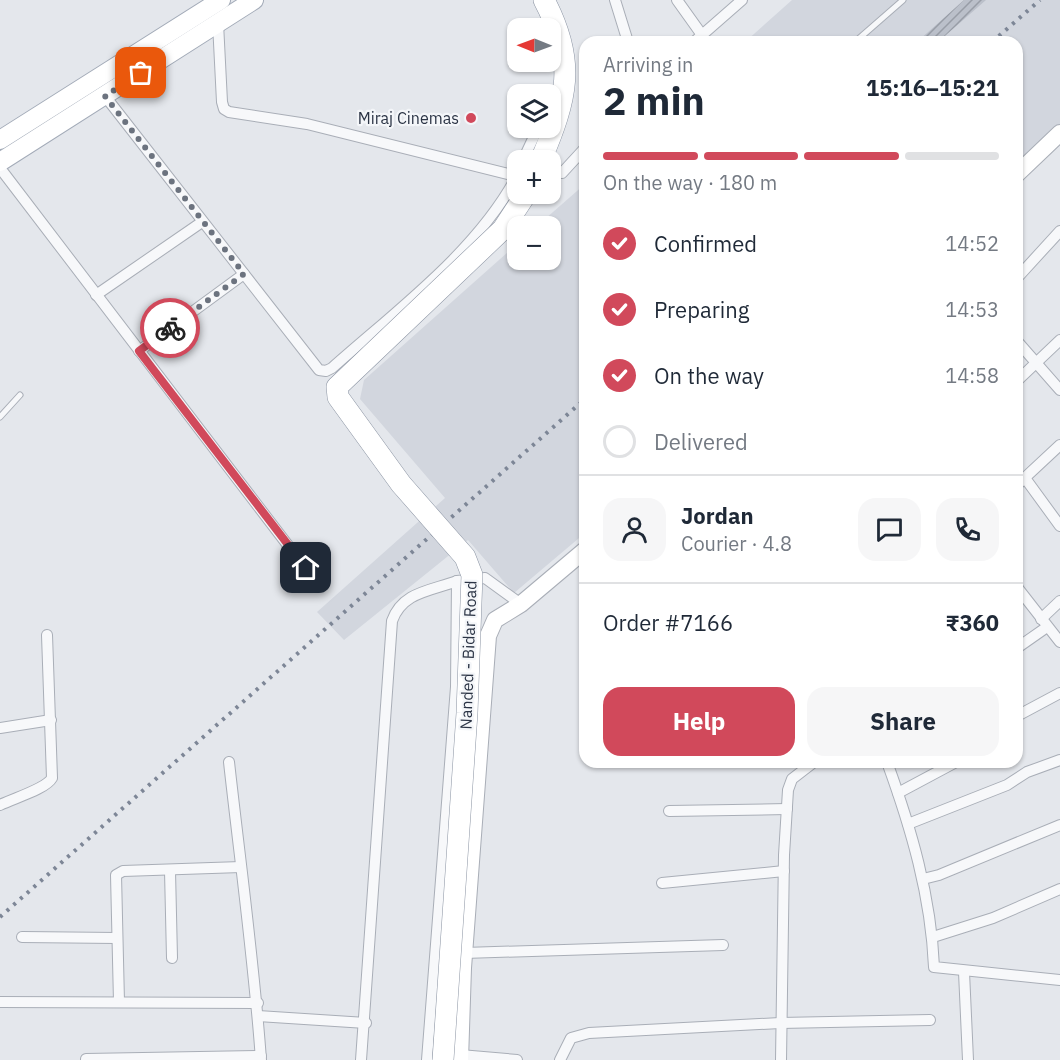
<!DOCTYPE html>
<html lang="en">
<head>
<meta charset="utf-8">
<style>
  :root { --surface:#fff; --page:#f6f6f7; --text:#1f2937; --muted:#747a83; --line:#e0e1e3; --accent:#d1495b }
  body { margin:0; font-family:"IBM Plex Sans",sans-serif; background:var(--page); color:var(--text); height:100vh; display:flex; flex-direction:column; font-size:22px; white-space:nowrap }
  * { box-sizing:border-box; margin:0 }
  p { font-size:20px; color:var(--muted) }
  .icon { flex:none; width:33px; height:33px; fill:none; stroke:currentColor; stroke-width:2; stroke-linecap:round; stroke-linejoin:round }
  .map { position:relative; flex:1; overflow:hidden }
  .details { position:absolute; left:579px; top:36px; width:444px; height:732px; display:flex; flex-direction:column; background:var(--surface); border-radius:18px; box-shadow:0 2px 4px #0004 }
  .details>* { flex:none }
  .needle { width:39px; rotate:271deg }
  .buttons { position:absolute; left:507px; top:18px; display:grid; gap:12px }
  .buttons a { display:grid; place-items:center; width:54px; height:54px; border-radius:12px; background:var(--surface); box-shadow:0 2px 4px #0004; font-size:30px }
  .pin { position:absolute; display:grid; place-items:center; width:51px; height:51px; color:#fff; margin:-26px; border-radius:12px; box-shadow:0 3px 9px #0006 }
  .courier { position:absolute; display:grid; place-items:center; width:60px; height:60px; margin:-30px; border:4px solid #d1495b; border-radius:50%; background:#fff; color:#222; box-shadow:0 2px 8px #0007 }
  .headline em { font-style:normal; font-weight:700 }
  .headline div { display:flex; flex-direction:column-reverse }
  .headline { display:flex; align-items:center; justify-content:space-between; height:102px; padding:0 24px }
  h1 { font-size:39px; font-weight:700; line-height:45px }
  .bar { display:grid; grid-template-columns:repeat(4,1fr); gap:9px 6px; align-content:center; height:72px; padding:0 24px }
  .bar i { height:8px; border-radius:4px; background:var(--line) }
  .bar .current { background:var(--accent) }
  .bar p { grid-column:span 4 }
  .line { display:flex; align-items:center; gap:15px; padding:0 24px; border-top:2px solid var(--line) }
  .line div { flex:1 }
  .round { display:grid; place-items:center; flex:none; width:63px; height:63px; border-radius:18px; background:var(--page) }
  ol { padding:0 24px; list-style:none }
  li { display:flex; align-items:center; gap:18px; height:66px }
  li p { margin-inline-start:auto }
  li .icon { padding:6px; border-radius:50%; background:var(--accent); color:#fff; stroke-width:4 }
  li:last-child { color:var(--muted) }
  li i { width:33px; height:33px; border:3px solid var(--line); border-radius:50% }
  .button { display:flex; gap:12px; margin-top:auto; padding:12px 24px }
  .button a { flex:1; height:69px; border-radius:18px; background:var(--accent); color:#fff; font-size:24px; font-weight:700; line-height:69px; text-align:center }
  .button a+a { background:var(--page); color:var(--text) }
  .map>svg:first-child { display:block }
  .built { fill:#d2d6de }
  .building { fill:url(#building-hatch) }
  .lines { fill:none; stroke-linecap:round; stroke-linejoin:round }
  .lane-casing { stroke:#a9aeb7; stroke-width:7 }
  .street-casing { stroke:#a9aeb7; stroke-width:12 }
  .secondary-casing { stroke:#a9aeb7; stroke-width:18 }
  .primary-casing { stroke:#a3abb8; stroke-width:20 }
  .highway-casing { stroke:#8b94a3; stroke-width:22 }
  .lane { stroke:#f7f8fa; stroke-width:5 }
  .street { stroke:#f7f8fa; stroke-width:10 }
  .secondary { stroke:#fff; stroke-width:16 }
  .primary { stroke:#fff; stroke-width:18 }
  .highway { stroke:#fff; stroke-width:21 }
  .rail { stroke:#7d8696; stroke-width:4; stroke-dasharray:3 6; stroke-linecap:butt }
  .highway-bridge-casing { stroke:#8b94a3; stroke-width:22; stroke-linecap:butt }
  .highway-bridge { stroke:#fff; stroke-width:21 }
  .done { stroke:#6c737f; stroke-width:6; stroke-dasharray:0 10.8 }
  .route { stroke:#d1495b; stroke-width:8 }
  .poi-dot { fill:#d1495b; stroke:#f4f6f9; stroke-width:2 }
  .labels { text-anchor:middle; stroke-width:4.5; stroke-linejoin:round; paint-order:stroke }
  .poi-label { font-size:16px; fill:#2b3445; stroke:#f4f6f9; text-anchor:end }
  .street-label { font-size:16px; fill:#2b3445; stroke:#f4f6f9 }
</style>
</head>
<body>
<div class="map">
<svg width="1060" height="1060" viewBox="0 0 1060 1060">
  <defs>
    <pattern id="building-hatch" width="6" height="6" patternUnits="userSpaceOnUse" patternTransform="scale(1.5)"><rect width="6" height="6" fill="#bbc0ca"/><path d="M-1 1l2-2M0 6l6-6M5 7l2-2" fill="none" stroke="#989da6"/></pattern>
  </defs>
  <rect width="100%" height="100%" fill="#e4e7ec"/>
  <!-- built -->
  <g class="built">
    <polygon points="792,0 1060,0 1060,127 1017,165 1017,42 745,42"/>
    <polygon points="585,184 585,533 514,593 468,540 344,640 317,612 445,498 360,399 364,380 517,244 518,260 550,260 550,226 537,226"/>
  </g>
  <!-- building -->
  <polygon class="building" points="964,0 986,0 938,42 917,42"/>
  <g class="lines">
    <defs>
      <g id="lane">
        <polyline points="855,42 903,0"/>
        <polyline points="0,417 20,395"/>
      </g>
      <g id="street">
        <polyline points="615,0 628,42"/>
        <polyline points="677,0 702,35"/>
        <polyline points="218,23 222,102 224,109 229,112 307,124 516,176"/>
        <polyline points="694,42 742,0"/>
        <path d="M105,96l214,274 7,1 6,-3c64,-57 146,-117 186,-194"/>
        <polyline points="523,160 538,128"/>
        <polyline points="0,168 319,586"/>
        <polyline points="562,173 585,148"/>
        <polyline points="1017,278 1060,231"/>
        <polyline points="96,295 202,222"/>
        <polyline points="1017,341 1060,390"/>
        <polyline points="139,351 244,274"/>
        <polyline points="1017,381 1060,340"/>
        <polyline points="1025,478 1060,526"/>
        <polyline points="1017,485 1060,445"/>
        <polyline points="1017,587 1060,642"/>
        <polyline points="1041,619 1060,601"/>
        <polyline points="1017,648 1047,627"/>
        <polyline points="1017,716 1060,693"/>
        <polyline points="0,728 51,720"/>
        <path d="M229,762c11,99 25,199 32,298"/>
        <path d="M887,762c24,66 44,134 47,205l126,13"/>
        <polyline points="898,793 956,762"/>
        <path d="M0,805c14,-7 46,-16 52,-27l-5,-143"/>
        <polyline points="669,811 787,809"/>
        <polyline points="908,824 1007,785 1027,772 1060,760"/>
        <polyline points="170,871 172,958"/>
        <polyline points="923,879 939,875 1060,825"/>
        <polyline points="662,883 784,871"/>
        <polyline points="22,937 117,938"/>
        <polyline points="933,937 993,918 1060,889"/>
        <polyline points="464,953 723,945"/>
        <polyline points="964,972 968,1060"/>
        <polyline points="0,1002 258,1003"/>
        <polyline points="119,1002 116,875 123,871 241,867"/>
        <polyline points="258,1016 366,1023"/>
        <polyline points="460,1055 517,1060"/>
        <polyline points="86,1059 261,1056"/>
        <path d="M361,1060l31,-439c10,-29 38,-30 65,-40"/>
        <polyline points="427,1060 456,687 457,581 485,578 521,604"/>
        <polyline points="560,1060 571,1038 589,1033 780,1023 930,1020"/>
        <polyline points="781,1060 784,855 788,790 792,779 814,762"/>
      </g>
      <g id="secondary">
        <polyline points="1017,174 1060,133"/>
        <polyline points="460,1060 463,968 488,636 495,620 521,604 585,550"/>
      </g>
      <g id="primary">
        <polyline points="0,140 221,0"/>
        <polyline points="0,162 254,0"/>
      </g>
      <path id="highway" d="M541,160c26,-62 36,-98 3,-160"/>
    </defs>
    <!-- lane casing -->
    <use href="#lane" class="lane-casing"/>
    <!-- street casing -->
    <use href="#street" class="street-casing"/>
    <!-- secondary casing -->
    <use href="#secondary" class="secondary-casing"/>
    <!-- primary casing -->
    <use href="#primary" class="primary-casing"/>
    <!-- highway casing -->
    <use href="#highway" class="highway-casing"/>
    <!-- lane -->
    <use href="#lane" class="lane"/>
    <!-- street -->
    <use href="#street" class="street"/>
    <!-- secondary -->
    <use href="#secondary" class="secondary"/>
    <!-- primary -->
    <use href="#primary" class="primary"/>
    <!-- highway -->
    <use href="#highway" class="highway"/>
    <!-- rail -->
    <g class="rail">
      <polyline points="992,42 1040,0"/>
      <polyline points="0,917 585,399"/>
    </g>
    <defs>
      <polyline id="highway-bridge" points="443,1060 467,713 472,575 465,557 401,484 338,397 337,387 503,229 526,194"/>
    </defs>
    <!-- highway-bridge casing -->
    <use href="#highway-bridge" class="highway-bridge-casing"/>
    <!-- highway-bridge -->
    <use href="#highway-bridge" class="highway-bridge"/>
  </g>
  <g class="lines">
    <!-- done -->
    <polyline class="done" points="141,73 105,96 244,274 170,328"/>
    <!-- route -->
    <polyline class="route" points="170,328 139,351 306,568"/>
  </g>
  <!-- markers -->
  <circle class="poi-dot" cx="471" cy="118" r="6"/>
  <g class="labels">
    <!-- poi labels -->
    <g class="poi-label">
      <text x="459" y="124">Miraj Cinemas</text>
    </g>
    <!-- street labels -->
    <g class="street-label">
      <text transform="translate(468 655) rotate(-88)" y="6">Nanded - Bidar Road</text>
    </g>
  </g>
</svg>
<div class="buttons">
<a><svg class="needle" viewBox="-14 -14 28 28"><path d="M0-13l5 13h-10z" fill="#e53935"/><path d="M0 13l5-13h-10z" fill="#747a83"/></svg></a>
<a><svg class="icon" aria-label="layers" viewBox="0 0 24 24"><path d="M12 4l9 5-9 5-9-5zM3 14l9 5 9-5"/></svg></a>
<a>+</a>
<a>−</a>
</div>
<div class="pin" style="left:141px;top:73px;background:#ea580c"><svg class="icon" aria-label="bag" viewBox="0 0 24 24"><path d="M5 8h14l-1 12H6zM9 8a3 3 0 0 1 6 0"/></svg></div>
<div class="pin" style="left:306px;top:568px;background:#1f2937"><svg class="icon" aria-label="home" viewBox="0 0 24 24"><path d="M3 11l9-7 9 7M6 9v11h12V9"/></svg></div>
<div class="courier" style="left:170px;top:328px"><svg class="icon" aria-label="bike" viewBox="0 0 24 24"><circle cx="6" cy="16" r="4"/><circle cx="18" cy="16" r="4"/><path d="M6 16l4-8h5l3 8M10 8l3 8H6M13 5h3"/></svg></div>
<section class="details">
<div class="headline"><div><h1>2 min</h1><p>Arriving in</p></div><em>15:16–15:21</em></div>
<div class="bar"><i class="current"></i><i class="current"></i><i class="current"></i><i></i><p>On the way · 180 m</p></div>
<ol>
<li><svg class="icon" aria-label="check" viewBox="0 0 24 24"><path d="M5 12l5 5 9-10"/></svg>Confirmed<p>14:52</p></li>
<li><svg class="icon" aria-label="check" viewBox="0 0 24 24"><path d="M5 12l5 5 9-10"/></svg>Preparing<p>14:53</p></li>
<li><svg class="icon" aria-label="check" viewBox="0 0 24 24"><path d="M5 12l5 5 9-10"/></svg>On the way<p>14:58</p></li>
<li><i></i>Delivered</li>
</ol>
<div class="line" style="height:108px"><a class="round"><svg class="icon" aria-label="person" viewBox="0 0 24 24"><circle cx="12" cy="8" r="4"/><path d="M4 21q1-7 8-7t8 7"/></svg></a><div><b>Jordan</b><p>Courier · 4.8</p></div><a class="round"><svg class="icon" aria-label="chat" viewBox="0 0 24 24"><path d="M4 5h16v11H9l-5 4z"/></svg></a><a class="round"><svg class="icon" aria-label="phone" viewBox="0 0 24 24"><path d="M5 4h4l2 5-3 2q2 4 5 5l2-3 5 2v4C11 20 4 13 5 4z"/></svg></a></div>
<div class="line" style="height:78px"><div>Order #7166</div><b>₹360</b></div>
<div class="button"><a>Help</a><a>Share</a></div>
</section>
</div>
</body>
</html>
